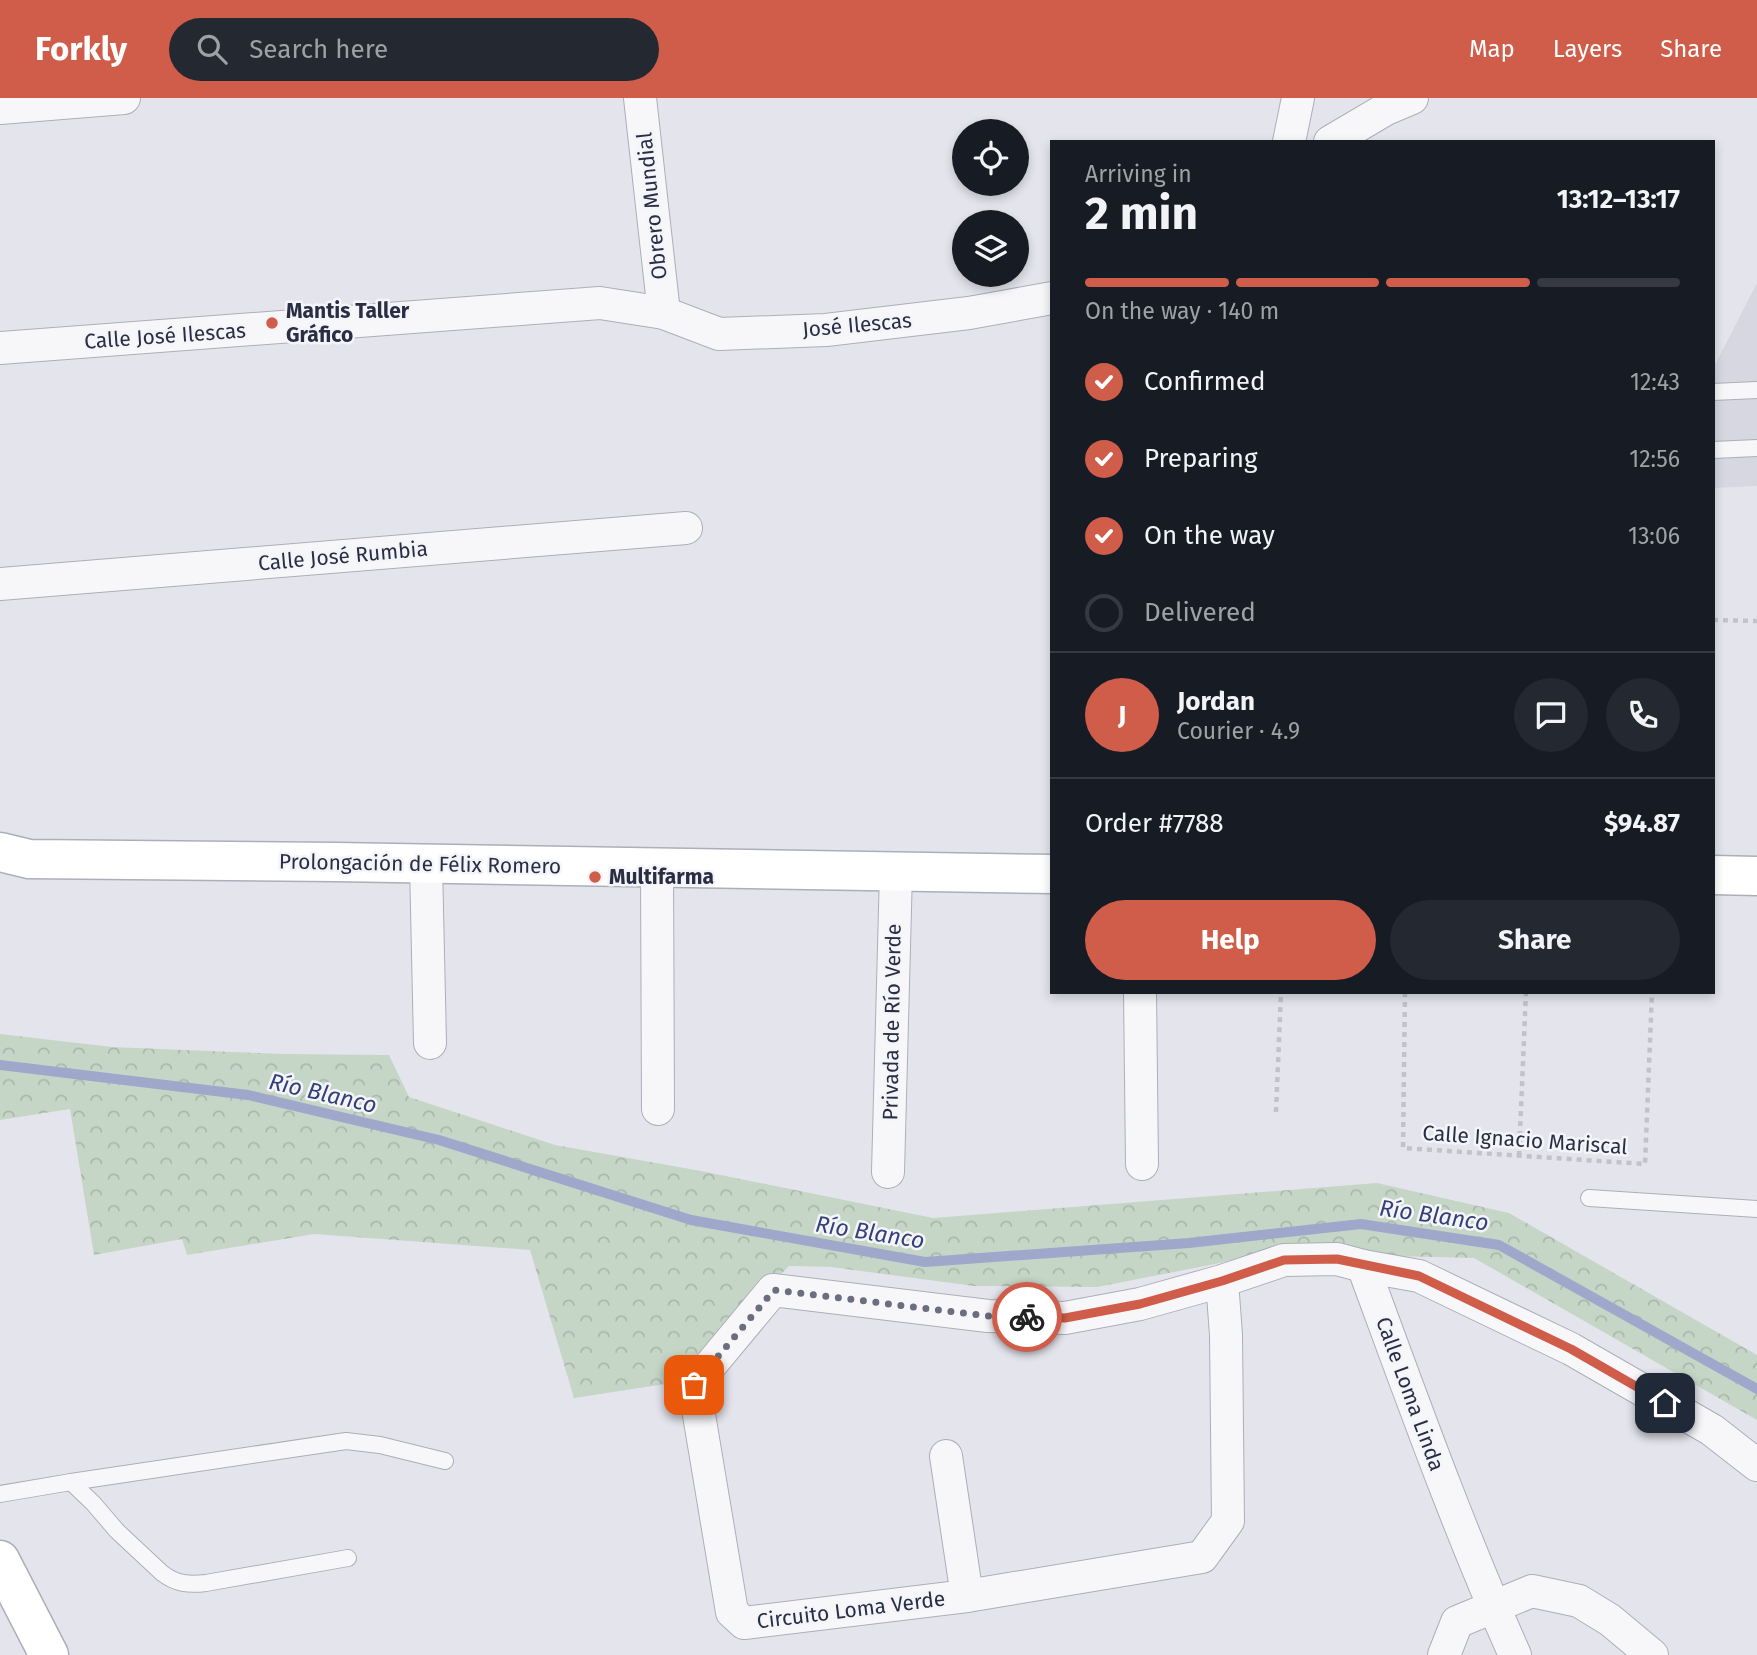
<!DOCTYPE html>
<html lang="en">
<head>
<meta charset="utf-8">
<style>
  :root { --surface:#171b24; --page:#242831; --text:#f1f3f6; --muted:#9ea1a6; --line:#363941; --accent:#cf5d4a }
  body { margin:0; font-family:"Fira Sans",sans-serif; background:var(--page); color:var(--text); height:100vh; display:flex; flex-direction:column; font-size:26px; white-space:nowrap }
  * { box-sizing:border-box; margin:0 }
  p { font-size:23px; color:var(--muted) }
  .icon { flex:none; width:38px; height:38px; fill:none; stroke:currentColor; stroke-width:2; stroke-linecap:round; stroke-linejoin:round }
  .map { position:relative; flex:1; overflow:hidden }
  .details { position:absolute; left:1050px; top:42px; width:665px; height:854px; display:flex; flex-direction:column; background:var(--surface); border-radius:0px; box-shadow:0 4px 10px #0003 }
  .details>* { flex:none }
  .buttons { position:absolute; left:952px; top:21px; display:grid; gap:14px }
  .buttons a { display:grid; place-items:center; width:77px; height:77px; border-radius:50%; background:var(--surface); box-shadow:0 4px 10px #0003; font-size:35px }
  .pin { position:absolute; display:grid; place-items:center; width:60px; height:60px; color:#fff; margin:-30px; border-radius:14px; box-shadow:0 4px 10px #0006 }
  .courier { position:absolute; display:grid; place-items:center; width:70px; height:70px; margin:-35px; border:5px solid #cf5d4a; border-radius:50%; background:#fff; color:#222; box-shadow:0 2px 9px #0007 }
  .summary em { font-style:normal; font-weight:700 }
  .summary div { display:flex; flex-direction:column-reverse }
  .summary { display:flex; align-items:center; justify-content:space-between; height:119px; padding:0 35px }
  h1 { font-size:46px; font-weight:700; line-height:52px }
  .bar { display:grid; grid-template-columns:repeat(4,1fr); gap:10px 7px; align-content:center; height:84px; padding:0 35px }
  .bar i { height:9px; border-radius:5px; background:var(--line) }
  .bar .on { background:var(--accent) }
  .bar p { grid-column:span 4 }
  .line { display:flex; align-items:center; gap:18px; padding:0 35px; border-top:2px solid var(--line) }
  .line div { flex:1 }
  .round { display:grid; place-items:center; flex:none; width:74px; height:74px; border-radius:37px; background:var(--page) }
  ol { padding:0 35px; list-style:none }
  li { display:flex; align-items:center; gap:21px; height:77px }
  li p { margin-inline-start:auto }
  li .icon { padding:7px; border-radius:50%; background:var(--accent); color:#fff; stroke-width:4 }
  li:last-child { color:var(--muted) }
  li i { width:38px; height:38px; border:4px solid var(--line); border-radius:50% }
  .primary-button { display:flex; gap:14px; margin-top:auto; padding:14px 35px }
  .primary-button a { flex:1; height:80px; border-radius:42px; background:var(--accent); color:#fff; font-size:28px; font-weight:700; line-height:80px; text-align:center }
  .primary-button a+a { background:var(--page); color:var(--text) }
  header { display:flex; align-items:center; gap:42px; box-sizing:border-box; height:98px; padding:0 35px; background:var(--accent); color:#fff }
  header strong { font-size:33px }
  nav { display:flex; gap:38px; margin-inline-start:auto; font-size:24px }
  .search { width:490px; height:63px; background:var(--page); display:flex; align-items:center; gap:18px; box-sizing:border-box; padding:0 24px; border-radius:38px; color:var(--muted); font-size:26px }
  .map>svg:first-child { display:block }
  .built { fill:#d6d7e1 }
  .forest { fill:url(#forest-crowns) }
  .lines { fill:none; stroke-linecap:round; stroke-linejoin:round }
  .stream { stroke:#9fa8cb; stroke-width:10 }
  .lane-casing { stroke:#acaeba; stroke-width:18 }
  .street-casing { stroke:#acaeba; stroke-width:34 }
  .secondary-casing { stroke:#acaeba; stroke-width:41 }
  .path { stroke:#c2c2cb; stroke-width:4.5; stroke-dasharray:5 5; stroke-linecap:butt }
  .lane { stroke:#f7f7fa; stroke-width:16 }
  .street { stroke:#f7f7fa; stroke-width:32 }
  .secondary { stroke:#fff; stroke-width:38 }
  .done { stroke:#6c6d7f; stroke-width:7; stroke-dasharray:0 12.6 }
  .route { stroke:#cf5d4a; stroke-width:9 }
  .poi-dot { fill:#cf5d4a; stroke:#f4f5f9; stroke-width:2.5 }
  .labels { text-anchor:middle; stroke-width:5; stroke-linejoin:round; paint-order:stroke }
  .street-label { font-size:21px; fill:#2b2d45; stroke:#f4f5f9 }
  .poi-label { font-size:21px; font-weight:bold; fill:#2b2d45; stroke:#f4f5f9; text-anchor:start }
  .water-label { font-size:23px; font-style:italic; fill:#354079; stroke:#f4f5f9 }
</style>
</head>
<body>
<header>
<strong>Forkly</strong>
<div class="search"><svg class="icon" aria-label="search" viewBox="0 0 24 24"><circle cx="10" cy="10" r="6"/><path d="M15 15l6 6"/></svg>Search here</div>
<nav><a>Map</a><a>Layers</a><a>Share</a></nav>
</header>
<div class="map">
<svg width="1757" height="1557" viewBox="0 0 1757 1557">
  <defs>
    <pattern id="forest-crowns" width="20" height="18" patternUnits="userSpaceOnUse" patternTransform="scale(1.75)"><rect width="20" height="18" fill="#c5d6c6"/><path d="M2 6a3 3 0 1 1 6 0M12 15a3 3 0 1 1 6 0" fill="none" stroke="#a9b8ab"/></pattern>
  </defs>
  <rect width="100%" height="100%" fill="#e4e5ec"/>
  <!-- built -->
  <polygon class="built" points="1757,185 1757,388 1713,390 1713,267 1716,265"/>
  <!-- forest -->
  <polygon class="forest" points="0,936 112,949 282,956 389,957 409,999 555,1047 701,1073 933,1120 1377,1085 1509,1115 1757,1257 1757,1322 1474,1160 1390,1158 1303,1146 1215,1166 1097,1189 974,1188 831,1169 789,1168 672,1285 574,1300 530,1152 314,1136 187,1157 182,1141 94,1157 70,1011 0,1022"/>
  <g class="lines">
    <!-- stream -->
    <polyline class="stream" points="0,967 248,997 439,1042 691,1122 925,1164 1189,1145 1361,1126 1499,1147 1757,1291"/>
    <defs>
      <g id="lane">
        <polyline points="1713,294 1757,292"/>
        <polyline points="1713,352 1757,350"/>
        <polyline points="1589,1100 1757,1111"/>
        <polyline points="71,1384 346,1343 380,1347 445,1363"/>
        <path d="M0,1396l71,-12 22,21 24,28 45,42c14,11 27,12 44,10l142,-25"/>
      </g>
      <g id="street">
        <polyline points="640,0 664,215"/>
        <polyline points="0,10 124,0"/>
        <polyline points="1289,44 1298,0"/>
        <polyline points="1330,44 1386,11 1412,0"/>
        <polyline points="0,250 600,205 664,215 719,236 826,232 969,215 1052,200"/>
        <polyline points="0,486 686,430"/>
        <polyline points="426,766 430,945"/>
        <polyline points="657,770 658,1011"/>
        <polyline points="1140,894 1142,1066"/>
        <polyline points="888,1074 896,774"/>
        <polyline points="1363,1168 1419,1178 1571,1251 1712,1332 1757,1367"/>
        <path d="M1222,1183l4,54 2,186 -26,36 -235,39 -223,27 -12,-11 -38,-227 79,-95 215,26 77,2 75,-14 82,-23 62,-21 53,-1 26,7c48,130 95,262 152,389"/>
        <polyline points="946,1358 967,1498"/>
        <polyline points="1444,1557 1457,1524 1532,1493 1579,1503 1610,1522 1652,1557"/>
      </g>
      <g id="secondary">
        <polyline points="0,754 29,761 336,764 1052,776"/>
        <polyline points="1713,777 1757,778"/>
        <polyline points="0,1462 49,1557"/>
      </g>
    </defs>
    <!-- lane casing -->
    <use href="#lane" class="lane-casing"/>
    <!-- street casing -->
    <use href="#street" class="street-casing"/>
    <!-- secondary casing -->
    <use href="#secondary" class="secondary-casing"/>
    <!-- path -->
    <g class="path">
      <polyline points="1713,522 1757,523"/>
      <polyline points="1405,894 1403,1050 1645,1066 1652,894"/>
      <polyline points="1276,1014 1281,894"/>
      <polyline points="1519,1058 1526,894"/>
    </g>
    <!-- lane -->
    <use href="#lane" class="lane"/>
    <!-- street -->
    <use href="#street" class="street"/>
    <!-- secondary -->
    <use href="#secondary" class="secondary"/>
  </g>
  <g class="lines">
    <!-- done -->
    <polyline class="done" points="694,1287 774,1192 988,1218 1027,1219"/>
    <!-- route -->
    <polyline class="route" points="1027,1219 1065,1220 1140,1206 1222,1183 1284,1162 1337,1161 1419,1178 1571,1251 1665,1305"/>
  </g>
  <!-- markers -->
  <g class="poi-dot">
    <circle cx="272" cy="225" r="7"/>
    <circle cx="595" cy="779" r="7"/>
  </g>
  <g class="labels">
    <!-- street labels -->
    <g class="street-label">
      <text transform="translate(652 108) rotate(-96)" y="7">Obrero Mundial</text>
      <text transform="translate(857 227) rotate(-5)" y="7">José Ilescas</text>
      <text transform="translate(165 238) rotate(-4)" y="7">Calle José Ilescas</text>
      <text transform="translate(343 458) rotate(-5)" y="7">Calle José Rumbia</text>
      <text transform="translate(420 766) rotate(1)" y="7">Prolongación de Félix Romero</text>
      <text transform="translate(892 924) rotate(-89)" y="7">Privada de Río Verde</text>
      <text transform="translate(1525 1042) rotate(4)" y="7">Calle Ignacio Mariscal</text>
      <text transform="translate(1410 1296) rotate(70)" y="7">Calle Loma Linda</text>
      <text transform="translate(851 1512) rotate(-7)" y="7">Circuito Loma Verde</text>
    </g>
    <!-- poi labels -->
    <g class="poi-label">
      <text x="286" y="220">Mantis Taller<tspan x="286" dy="24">Gráfico</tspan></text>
      <text x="609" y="786">Multifarma</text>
    </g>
    <!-- water labels -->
    <g class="water-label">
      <text transform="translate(323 995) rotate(13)" y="8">Río Blanco</text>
      <text transform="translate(1434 1117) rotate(8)" y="8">Río Blanco</text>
      <text transform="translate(870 1134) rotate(9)" y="8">Río Blanco</text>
    </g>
  </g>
</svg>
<div class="buttons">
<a><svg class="icon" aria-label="locate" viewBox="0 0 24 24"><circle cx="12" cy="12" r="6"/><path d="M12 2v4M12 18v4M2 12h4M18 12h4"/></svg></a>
<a><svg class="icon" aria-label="layers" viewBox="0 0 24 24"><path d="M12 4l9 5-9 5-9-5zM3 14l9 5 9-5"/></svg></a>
</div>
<div class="pin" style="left:694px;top:1287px;background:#ea580c"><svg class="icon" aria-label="bag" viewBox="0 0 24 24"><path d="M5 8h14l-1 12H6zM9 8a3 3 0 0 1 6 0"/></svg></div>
<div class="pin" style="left:1665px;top:1305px;background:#1f2937"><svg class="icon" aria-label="home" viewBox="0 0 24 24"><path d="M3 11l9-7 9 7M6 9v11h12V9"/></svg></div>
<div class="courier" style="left:1027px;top:1219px"><svg class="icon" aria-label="bike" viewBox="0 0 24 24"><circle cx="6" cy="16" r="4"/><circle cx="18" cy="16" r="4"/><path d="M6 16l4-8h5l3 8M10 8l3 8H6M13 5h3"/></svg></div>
<section class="details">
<div class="summary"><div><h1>2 min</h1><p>Arriving in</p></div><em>13:12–13:17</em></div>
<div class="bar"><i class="on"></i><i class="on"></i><i class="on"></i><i></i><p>On the way · 140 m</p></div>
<ol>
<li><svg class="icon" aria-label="check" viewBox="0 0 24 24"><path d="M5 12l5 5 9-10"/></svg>Confirmed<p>12:43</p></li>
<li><svg class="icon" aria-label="check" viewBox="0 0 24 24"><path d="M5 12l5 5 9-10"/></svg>Preparing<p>12:56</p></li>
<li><svg class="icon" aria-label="check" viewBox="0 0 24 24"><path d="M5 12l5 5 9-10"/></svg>On the way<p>13:06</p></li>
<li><i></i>Delivered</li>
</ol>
<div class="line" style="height:126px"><b class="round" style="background:var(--accent);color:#fff">J</b><div><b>Jordan</b><p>Courier · 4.9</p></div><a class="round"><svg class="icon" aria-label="chat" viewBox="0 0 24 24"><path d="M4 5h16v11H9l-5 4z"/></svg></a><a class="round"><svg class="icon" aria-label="phone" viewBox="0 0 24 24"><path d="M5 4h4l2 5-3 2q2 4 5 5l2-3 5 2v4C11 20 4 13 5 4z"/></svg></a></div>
<div class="line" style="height:91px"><div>Order #7788</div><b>$94.87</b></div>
<div class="primary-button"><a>Help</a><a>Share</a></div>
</section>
</div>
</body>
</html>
